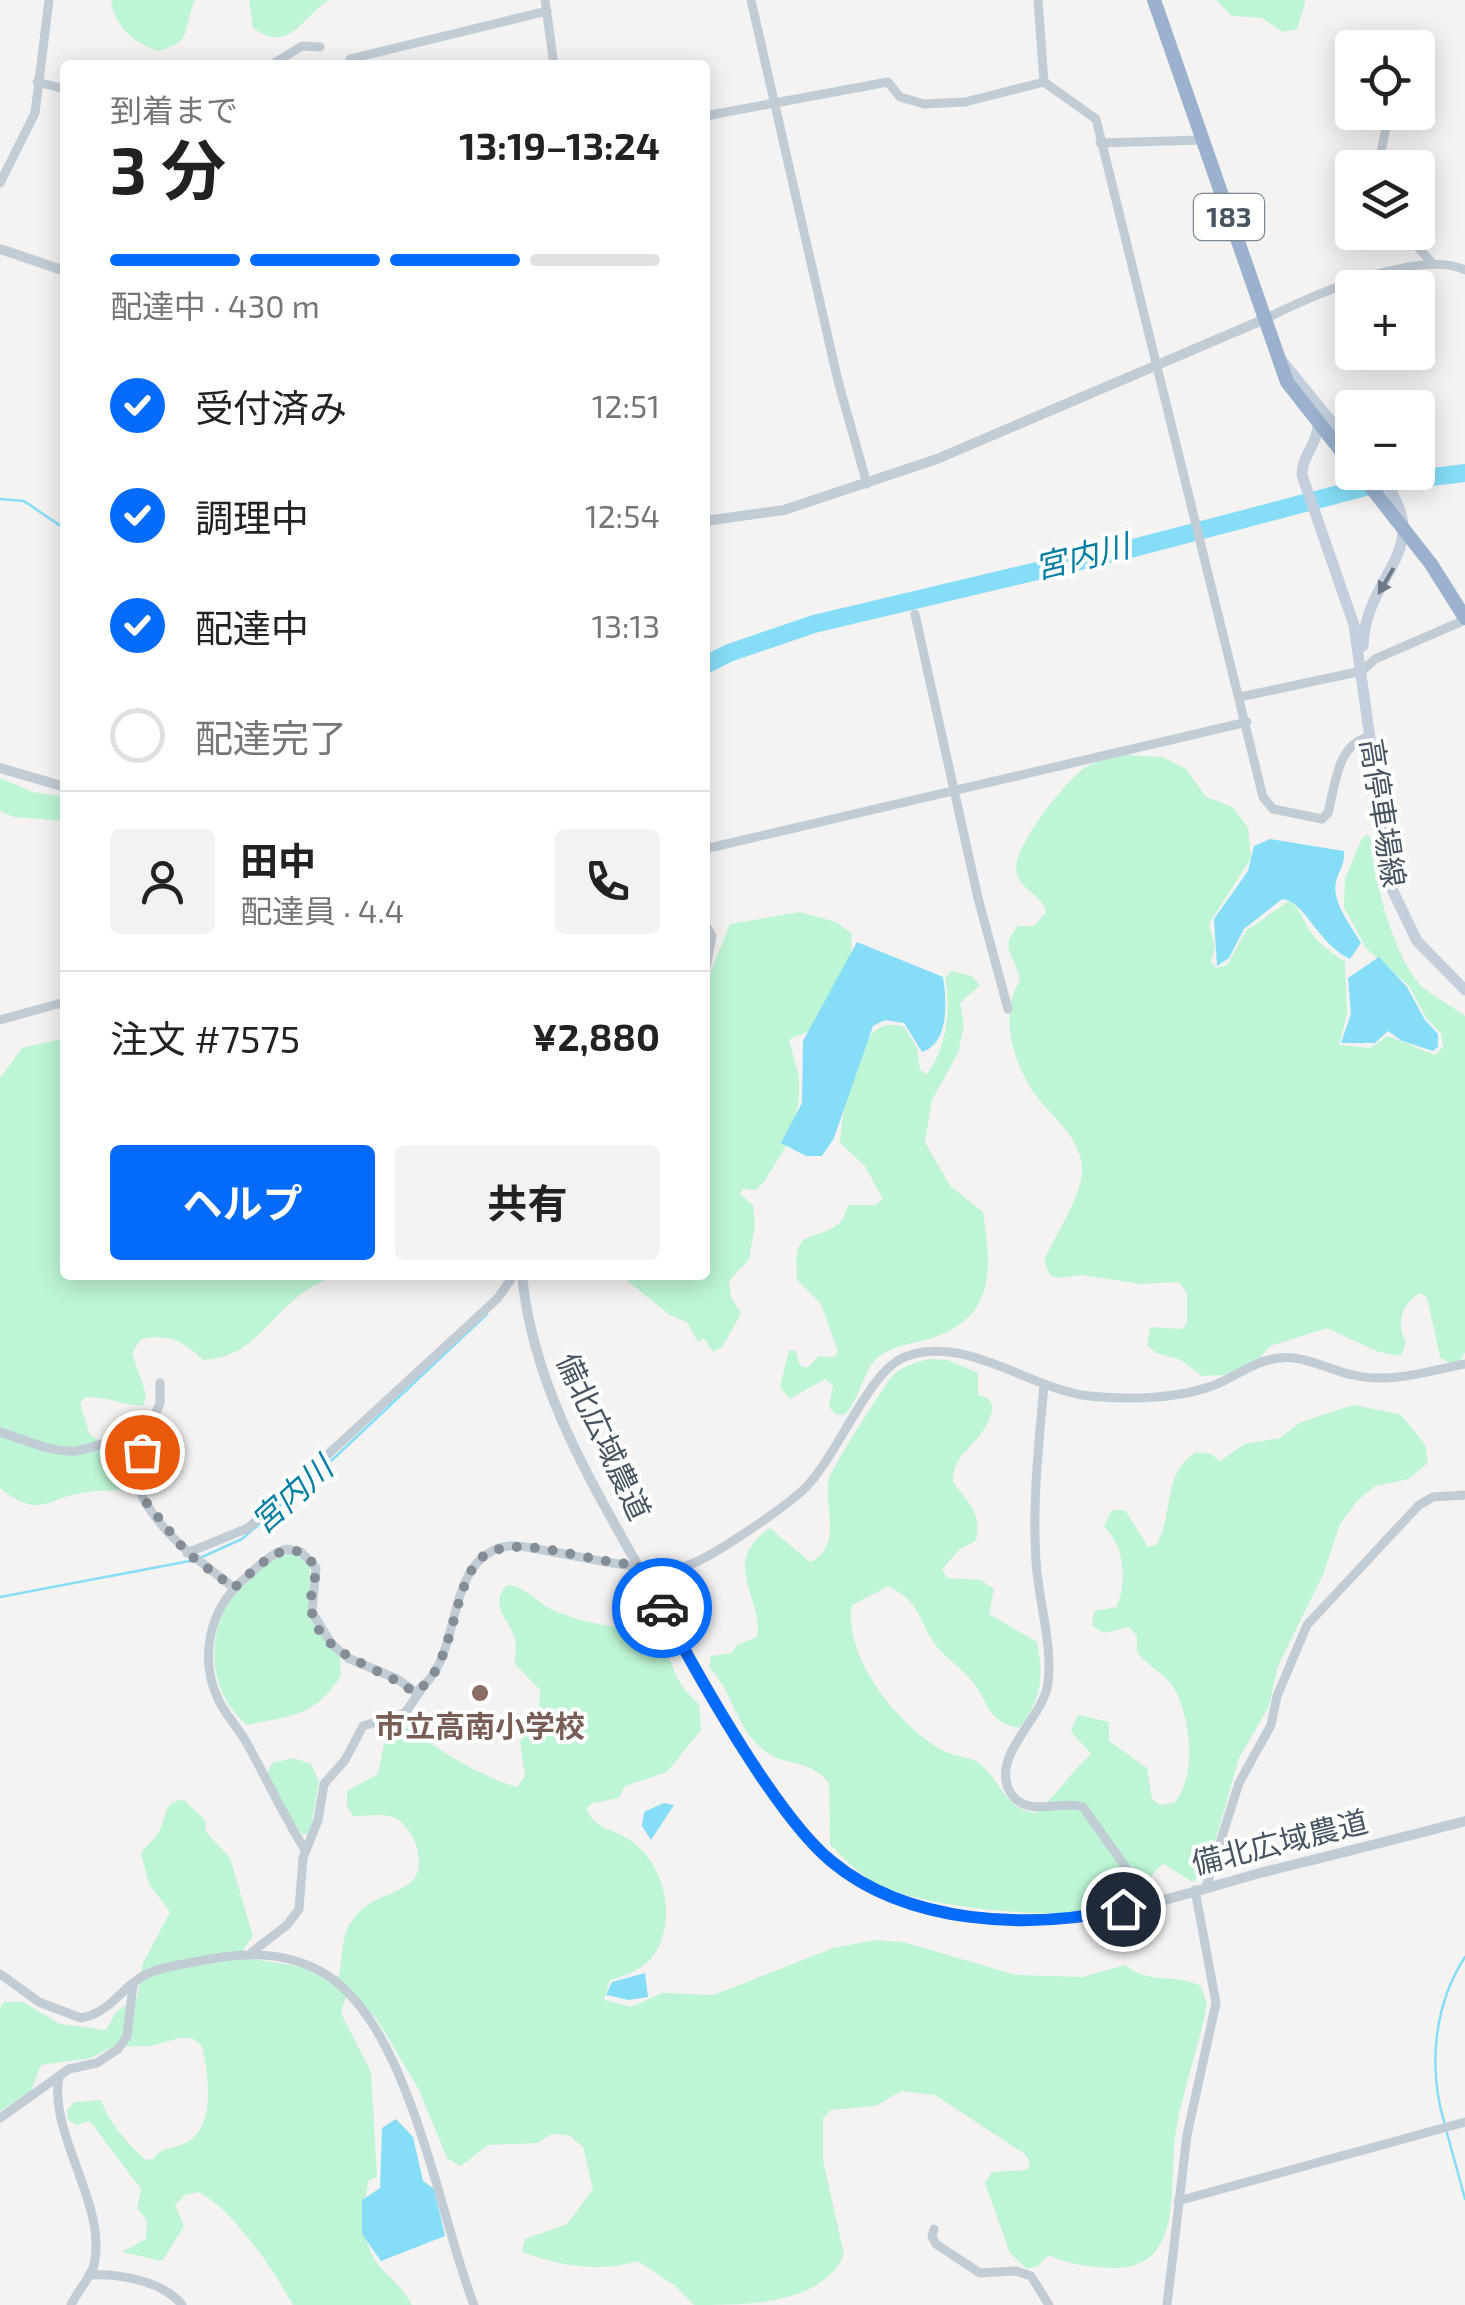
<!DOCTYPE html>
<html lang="ja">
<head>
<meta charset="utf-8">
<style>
  :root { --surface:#fff; --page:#f2f2f2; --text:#222; --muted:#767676; --line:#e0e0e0; --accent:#046bfd }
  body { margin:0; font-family:"Exo 2","Noto Sans JP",sans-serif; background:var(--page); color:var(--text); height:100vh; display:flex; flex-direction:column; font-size:38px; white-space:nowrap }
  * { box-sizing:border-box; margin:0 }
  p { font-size:32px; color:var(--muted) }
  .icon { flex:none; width:55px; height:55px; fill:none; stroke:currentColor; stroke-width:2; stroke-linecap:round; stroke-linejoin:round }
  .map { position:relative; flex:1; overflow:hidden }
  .sheet { position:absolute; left:60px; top:60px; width:650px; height:1220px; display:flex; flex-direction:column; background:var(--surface); border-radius:10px; box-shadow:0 5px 25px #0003 }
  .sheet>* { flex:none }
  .fabs { position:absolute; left:1335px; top:30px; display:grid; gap:20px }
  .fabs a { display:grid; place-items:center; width:100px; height:100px; border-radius:10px; background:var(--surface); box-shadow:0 5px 25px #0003; font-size:50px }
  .pin { position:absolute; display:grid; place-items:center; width:85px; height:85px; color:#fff; margin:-42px; border:5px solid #fff; border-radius:50%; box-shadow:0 2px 10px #0007 }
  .courier { position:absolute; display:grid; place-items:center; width:100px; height:100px; margin:-50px; border:8px solid #046bfd; border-radius:50%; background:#fff; color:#222; box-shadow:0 2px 12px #0007 }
  .head em { font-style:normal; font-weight:700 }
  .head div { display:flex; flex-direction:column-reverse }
  .head { display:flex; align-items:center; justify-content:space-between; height:170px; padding:0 50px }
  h1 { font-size:65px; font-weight:700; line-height:75px }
  .bar { display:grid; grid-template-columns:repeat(4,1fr); gap:15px 10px; align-content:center; height:120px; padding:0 50px }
  .bar i { height:12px; border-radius:8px; background:var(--line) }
  .bar .selected { background:var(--accent) }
  .bar p { grid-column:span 4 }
  .line { display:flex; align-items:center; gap:25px; padding:0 50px; border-top:2px solid var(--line) }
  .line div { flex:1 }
  .round { display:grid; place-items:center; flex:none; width:105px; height:105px; border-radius:10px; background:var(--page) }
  ol { padding:0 50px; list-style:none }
  li { display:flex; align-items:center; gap:30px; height:110px }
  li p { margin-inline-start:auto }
  li .icon { padding:10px; border-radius:50%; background:var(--accent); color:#fff; stroke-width:4 }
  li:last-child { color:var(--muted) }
  li i { width:55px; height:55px; border:5px solid var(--line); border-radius:50% }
  .cta { display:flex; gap:20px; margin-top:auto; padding:20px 50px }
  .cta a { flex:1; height:115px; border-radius:10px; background:var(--accent); color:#fff; font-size:40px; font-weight:700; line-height:115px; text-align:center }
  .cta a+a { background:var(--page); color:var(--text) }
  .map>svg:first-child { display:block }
  .green { fill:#bef5d5 }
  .water { fill:#86ddf7 }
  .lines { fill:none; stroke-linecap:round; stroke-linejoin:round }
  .stream { stroke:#86ddf7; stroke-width:2.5 }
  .river { stroke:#86ddf7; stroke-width:18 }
  .minor { stroke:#c2ccd5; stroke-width:9 }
  .tertiary { stroke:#c2ccd5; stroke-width:10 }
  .secondary { stroke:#c3cfdd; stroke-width:11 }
  .trunk { stroke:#9ab2cd; stroke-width:14 }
  .oneway { fill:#6c7a88 }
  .done { stroke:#848c95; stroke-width:10; stroke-dasharray:0 18 }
  .route { stroke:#046bfd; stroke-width:12 }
  .education-dot { fill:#8d6e63; stroke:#fff; stroke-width:4 }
  .labels { text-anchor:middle; stroke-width:8; stroke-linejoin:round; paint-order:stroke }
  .shield { fill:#fff; stroke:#7e8892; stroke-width:2.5 }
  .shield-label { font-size:28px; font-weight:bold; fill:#475563 }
  .street-label { font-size:30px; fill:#475563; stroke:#fff }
  .education-label { font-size:30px; font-weight:bold; fill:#785e54; stroke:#fff }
  .water-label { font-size:32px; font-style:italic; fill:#037ea3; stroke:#fff }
</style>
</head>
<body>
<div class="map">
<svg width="1465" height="2305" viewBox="0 0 1465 2305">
  <rect width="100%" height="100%" fill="#f5f2f2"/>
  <!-- green -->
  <g class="green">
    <path d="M111,0h84c-12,25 0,43 -38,51 -25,-10 -42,-24 -46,-51z"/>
    <path d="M249,0h80c-27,17 -39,54 -76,28z"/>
    <polygon points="1216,0 1305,0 1305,3 1297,29 1283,32 1262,18 1232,16"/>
    <path d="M1124,755l39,2 23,12 20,28 27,10 15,21 3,30 -42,66 6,24 -4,14 5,6 11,-3 19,-34 43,-30c12,9 12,14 19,27 8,14 24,25 37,34l2,52 -8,31 31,3 18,-12 47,19 8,-8 -2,-14 -14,-14 -18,-33 -43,-38 -22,-41 1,-28 17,-41 5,-3 5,5c-1,35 25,127 53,149 12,10 27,17 40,27v336l-5,9 -11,2 -9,-6 -13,-59 -6,-5c-19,9 -26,31 -15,49l-5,14 -22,-4 -52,-24 -57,18 -10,12 -36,17 -22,1 -21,-16 -25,-7 -9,-8 3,-18 31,2 6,-5v-31l-8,-11 -39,2 -58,-9 -24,3 -8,-3 -6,-14c11,-27 39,-64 38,-94 -2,-32 -35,-54 -50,-77 -21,-33 -32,-77 -12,-110 -4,-25 -23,-30 -2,-54h16l12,-14c-4,-19 -29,-23 -30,-43 -1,-24 50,-89 70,-102 12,-7 24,-9 38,-12z"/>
    <polygon points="0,778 33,792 65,797 65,821 14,817 0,811"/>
    <path d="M800,912l36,10 15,11c5,28 -18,76 -40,96 -6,6 -15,6 -22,11l10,36v25l-10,40 -25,41 -8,8 -14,-1 -2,5 13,11 2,20 -6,34 -20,22 2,16 10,17 -19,33 -9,5 -9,-14 -6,4 -11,-20 -17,-7 -50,-40h85v-289l25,-62z"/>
    <path d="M952,971l20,5 8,9 -20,18 4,22 -6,28 -26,47 -7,42 25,44 33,26c8,52 14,101 -45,124 -17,7 -36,7 -52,16 -26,14 -22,44 -42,63l-9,-1 -6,-7 4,-22 -8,-6 -35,20 -10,-12 9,-37 7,1 4,15 7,2 12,-12 16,1 3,-6 -17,-47 -24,-24c-4,-58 15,-34 45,-59l6,-16h28l7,-6 -18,-33 -25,-23c3,-31 14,-135 64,-116l13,21 3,22 7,4c20,-27 24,-64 18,-96z"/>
    <path d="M65,1038v237h270c-11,6 -25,12 -35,20 -35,27 -48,62 -97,65 -21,-20 -34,-26 -62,-21l-9,14 14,41 -2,11c-22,2 -34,-10 -60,-7l-4,6 10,31 42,24 1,25c-19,10 -26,5 -45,8 -43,5 -46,29 -88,-4v-410l22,-30z"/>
    <path d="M929,1359l19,1 30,13v22l10,3 5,9c-9,41 -40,40 -40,75 16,22 29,30 23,59l-16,8 -18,20 5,9 34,2 13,9 -5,25 48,28c7,34 5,58 -18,86 -33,-7 -29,-24 -47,-47 -10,-13 -25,-22 -35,-34 -20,-27 -14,-42 -48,-61l-37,19c-10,51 49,125 94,147 12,6 23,3 35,13 22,18 23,44 55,48 22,-19 34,-41 55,-59l-20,-23 7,-16 31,7v19l38,27 5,31 8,6 14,-2c23,-26 17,-83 1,-113 -8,-16 -27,-23 -38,-38v-16l-8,-9 -26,6 -11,-8 2,-14 23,-4c10,-27 8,-60 -13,-81l8,-16h13l23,37 8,-2c19,-33 5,-70 40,-93l15,2 9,7 25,-17 35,-6 21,-16 52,-17 47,9 25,30 3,19 -20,16 -33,7 -18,15 -17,23 -17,51 -45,91 -9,40 -30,52 -32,112 -15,12 -28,-18c-14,8 -19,29 -35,38 -46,23 -206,7 -252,-18 -18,-9 -33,-26 -47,-40l-1,-61c-22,-26 -40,-15 -63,-31 -30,-21 -32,-60 -57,-85l2,-11 21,-3 5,-8 20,-8c7,-40 -39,-74 13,-109l40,34c34,-16 13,-54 19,-83 1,-8 59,-100 65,-105 11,-8 22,-12 35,-15z"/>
    <path d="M288,1552l10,1 12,12 -1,48 31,41 1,22c-28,42 -49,39 -94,49 -60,-51 -32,-148 41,-173z"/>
    <path d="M507,1585c21,2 30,19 48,26 29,12 63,18 94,18 30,26 15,45 50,75l2,26 -34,42 -42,14 -6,12 -26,5 -7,6c9,18 21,19 37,27 36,19 51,66 39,102 -8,26 -28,36 -52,42l-6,20 27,7 31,-14 52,2 119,-47 43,-8 27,2 113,33 67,2 42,-12c26,21 49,7 76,21l6,19c-8,40 -22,79 -30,120 -11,50 12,142 -61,143 -24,0 -47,-4 -68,-13l-10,11 -11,3 -17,-16 -25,-70 7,-11 35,-2 3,-7 -4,-8 -91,-60 -34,-4 -25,15 -45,4 -8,8v42l21,95c-23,50 -96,50 -150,50l-20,-20 -36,-24c-40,12 -77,5 -116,-9l3,-13 42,-15 26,-35 -10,-42 -14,-12 -17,-1 -15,9 -49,2 -27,21 -14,-8 -28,-68 -41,-69 -23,-25 -10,3 -4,14 30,59 6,105 -8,3c-7,27 -9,65 12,88 12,13 22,20 31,37h-119c-21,-37 -57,-92 -94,-113l-14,3 -10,10 9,21 -22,35 -40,-9 24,-13 1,-19 -10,-12 4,-19 -51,-68 -13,4 -9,-5 -1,-10 8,-8 26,-2c8,22 26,44 45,60l7,-1c11,-14 20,-9 34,-17 30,-16 21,-69 15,-96l-10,-8h-12l-29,8 -39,1 -21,11 -50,7 -10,26 -31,20v-103l4,-6h19l37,22 46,6 10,-18 21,-14 6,-35 27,-51 -21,-28 -8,-31c6,-7 13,-14 18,-21 8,-15 3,-31 25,-32l21,20 1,12 24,26 23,78 -10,14 3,8 57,9 32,18c12,-24 0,-47 23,-72 15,-16 40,-19 53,-31 18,-16 3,-58 -19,-65 -10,-4 -28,-1 -39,-1l-6,-10v-15l31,-17 9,-45 17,-3c37,24 69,48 113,61l8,-11 -5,-34 17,-28 4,-23 -26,-27c0,-8 2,-17 0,-25 -6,-21 -27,-33 -8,-54z"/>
    <polygon points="294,1758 311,1764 319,1781 310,1832 303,1835 289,1818 267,1774 272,1763"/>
  </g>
  <!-- water -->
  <g class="water">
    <path d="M1270,839l74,12c1,15 -5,18 -8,31 -5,19 16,45 25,61l-11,16c-32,-15 -46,-59 -68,-60l-38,30 -15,29 -12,8 -3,-47 34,-48 6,-25z"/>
    <path d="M857,942l86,35c4,24 6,67 -21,75l-18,-29 -19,-3 -12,6 -39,112 -12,18h-16l-25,-13 21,-40 1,-62z"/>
    <polygon points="1379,957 1407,987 1425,1020 1438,1034 1438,1047 1433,1051 1402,1041 1388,1031 1375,1043 1341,1043 1351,1014 1348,978"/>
    <polygon points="664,1803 674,1805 651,1840 642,1826 644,1812"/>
    <polygon points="645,1973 648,1997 629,2000 606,1995 612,1982"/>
    <polygon points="396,2119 413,2137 423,2181 434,2189 445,2236 381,2261 362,2234 362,2200 380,2188 382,2128"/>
  </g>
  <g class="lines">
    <!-- stream -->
    <g class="stream">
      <polyline points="0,499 24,501 65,529"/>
      <polyline points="202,1557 242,1539 313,1478 487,1314"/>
      <polyline points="0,1597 195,1560"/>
      <path d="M1445,2125c-17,-55 -12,-119 20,-168"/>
      <polyline points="1447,2133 1465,2199"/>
    </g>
    <!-- river -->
    <polyline class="river" points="705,665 729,653 814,624 1126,550 1377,484 1465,473"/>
    <!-- minor -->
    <g class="minor">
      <polyline points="545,0 554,65"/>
      <polyline points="751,0 838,381 867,484"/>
      <polyline points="1038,0 1044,82"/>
      <polyline points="1404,48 1405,38"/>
      <polyline points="350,59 547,11"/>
      <polyline points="271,65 302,46 320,47"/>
      <polyline points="37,82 65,89"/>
      <path d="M1044,82l52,37 167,678 10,12 49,10 6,-6c7,-26 9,-71 42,-76"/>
      <polyline points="705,116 888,82 900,97 924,104 965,102 1044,82"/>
      <polyline points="1100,143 1202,140"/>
      <polyline points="1378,168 1389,112"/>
      <polyline points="0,183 35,113 49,0"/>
      <polyline points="1404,232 1433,264"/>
      <path d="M1265,319c43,-22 154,-71 200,-49"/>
      <polyline points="915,614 978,898 1008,1009"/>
      <polyline points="1240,697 1362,671 1375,659 1465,620"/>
      <polyline points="705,849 1247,722"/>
      <polyline points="705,924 712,936 705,973"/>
      <polyline points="0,1020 65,1002"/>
      <path d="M1044,1385c-5,58 -12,118 -8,176 2,39 17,83 12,122 -4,34 -54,69 -40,105 15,33 51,11 75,19l68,96"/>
      <path d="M0,1432c24,7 51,21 76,19 18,-2 26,-13 45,-3 22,11 13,35 24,54 23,38 55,59 89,86"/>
      <polyline points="141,1470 142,1445 160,1403 160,1383"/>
      <polyline points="187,1553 248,1528 498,1298 513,1276"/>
      <path d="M305,1850c-21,-34 -37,-68 -56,-103 -8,-16 -22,-30 -30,-46 -20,-41 -11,-90 24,-121 14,-12 25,-25 43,-31l15,3 15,16 -4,44 19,31 17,15 49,21 18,13c48,-29 28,-118 79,-142 18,-9 40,-1 59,2 40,7 87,19 128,15 22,-2 102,-59 121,-76 36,-33 66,-122 105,-135 60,-21 123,33 182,40 39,4 92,3 128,-12 21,-9 39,-24 63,-26 25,-3 49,12 73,17 37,9 76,-4 112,-11"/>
      <polyline points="1206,1887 1239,1783 1271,1725 1277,1696 1307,1625 1419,1505 1433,1497 1465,1495"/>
      <polyline points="252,1952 287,1925 299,1909 303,1858 318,1820 324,1784 345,1760 363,1726 405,1713 421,1690"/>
      <path d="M0,1974l39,28 42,16c29,-5 38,-28 62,-42 14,-8 35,-11 51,-14 44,-9 85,-13 126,9 89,47 119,246 154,334"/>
      <path d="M59,2076c-11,59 49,129 35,189 -4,13 -17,27 -23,40"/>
      <polyline points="0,2118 69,2069 97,2063 118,2049 127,2036 133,1985"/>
      <polyline points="1178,2201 1465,2122"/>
      <polyline points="934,2229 932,2237 936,2244 980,2273 1016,2271 1031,2276 1049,2305"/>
      <path d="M89,2275c28,-2 75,6 93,30"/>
      <polyline points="1167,2305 1187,2135 1216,2003 1195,1890"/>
    </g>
    <!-- tertiary -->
    <g class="tertiary">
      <polyline points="0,249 65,271"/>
      <polyline points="705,521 784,510 937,459 1265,319"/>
      <polyline points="0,768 65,787"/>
      <path d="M522,1275c12,125 84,230 142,338 40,73 104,188 163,245 64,62 181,69 265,57 57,-8 113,-27 168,-42 68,-17 137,-34 205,-52"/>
    </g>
    <!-- secondary -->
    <g class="secondary">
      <polyline points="1282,361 1352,447"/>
      <path d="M1318,427c-2,19 -16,29 -16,48l52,150 37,262 26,54 48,49"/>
      <path d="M1363,646c2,-74 80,-99 13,-174"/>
    </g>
    <!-- trunk -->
    <g class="trunk">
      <polyline points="1154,0 1287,382 1352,465"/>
      <polyline points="1359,472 1431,564 1465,618"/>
    </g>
  </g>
  <!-- one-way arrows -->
  <defs><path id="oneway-solid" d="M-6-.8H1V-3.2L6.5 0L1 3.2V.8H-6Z" transform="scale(2.5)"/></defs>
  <use class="oneway" href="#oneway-solid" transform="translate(1386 581) rotate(120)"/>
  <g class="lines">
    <!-- done -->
    <path class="done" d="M142,1452l-4,32 3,12 46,57 47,35c23,-20 57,-61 82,-20 0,11 -5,21 -5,32 -2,55 71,66 102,92 41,-15 38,-107 68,-134 35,-29 113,8 157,6l24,44"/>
    <!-- route -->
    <path class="route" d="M662,1608c35,66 114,208 169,253 77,64 198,69 292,48"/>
  </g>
  <!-- markers -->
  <circle class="education-dot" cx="480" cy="1693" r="10"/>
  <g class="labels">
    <!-- shield labels -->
    <rect class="shield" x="1194" y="194" width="70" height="46" rx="8"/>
    <g class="shield-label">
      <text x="1229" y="227">183</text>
    </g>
    <!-- street labels -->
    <g class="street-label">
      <text transform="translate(1382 813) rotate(81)" y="10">高停車場線</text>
      <text transform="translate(603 1437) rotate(65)" y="10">備北広域農道</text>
      <text transform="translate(1280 1843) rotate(-14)" y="10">備北広域農道</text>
    </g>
    <!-- education labels -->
    <g class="education-label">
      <text x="480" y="1737">市立高南小学校</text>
    </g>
    <!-- water labels -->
    <g class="water-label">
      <text transform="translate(1082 557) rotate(-14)" y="11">宮内川</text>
      <text transform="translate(292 1495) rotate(-42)" y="11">宮内川</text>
    </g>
  </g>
</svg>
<div class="fabs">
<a><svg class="icon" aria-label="locate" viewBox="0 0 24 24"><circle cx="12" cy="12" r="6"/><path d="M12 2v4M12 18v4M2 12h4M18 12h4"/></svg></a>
<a><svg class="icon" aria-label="layers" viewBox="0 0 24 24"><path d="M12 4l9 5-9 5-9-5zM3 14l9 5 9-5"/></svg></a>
<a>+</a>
<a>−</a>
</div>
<div class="pin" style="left:142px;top:1452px;background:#ea580c"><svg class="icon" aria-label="bag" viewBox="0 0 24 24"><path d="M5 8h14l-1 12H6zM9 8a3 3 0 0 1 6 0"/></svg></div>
<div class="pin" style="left:1123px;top:1909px;background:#1f2937"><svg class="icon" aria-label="home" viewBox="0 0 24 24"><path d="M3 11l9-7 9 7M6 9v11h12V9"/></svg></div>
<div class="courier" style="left:662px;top:1608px"><svg class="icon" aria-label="car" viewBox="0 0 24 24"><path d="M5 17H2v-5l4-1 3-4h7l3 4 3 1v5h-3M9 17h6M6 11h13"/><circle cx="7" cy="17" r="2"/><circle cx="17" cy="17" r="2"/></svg></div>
<section class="sheet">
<div class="head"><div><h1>3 分</h1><p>到着まで</p></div><em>13:19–13:24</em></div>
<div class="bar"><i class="selected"></i><i class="selected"></i><i class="selected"></i><i></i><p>配達中 · 430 m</p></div>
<ol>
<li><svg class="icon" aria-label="check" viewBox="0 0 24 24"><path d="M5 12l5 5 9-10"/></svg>受付済み<p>12:51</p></li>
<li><svg class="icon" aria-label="check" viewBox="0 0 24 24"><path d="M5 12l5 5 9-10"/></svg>調理中<p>12:54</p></li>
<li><svg class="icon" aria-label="check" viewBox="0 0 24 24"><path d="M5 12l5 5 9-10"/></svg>配達中<p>13:13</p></li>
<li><i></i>配達完了</li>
</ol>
<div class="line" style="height:180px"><a class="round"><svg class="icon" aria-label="person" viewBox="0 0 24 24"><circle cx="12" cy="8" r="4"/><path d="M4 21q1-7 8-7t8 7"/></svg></a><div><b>田中</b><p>配達員 · 4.4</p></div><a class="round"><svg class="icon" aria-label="phone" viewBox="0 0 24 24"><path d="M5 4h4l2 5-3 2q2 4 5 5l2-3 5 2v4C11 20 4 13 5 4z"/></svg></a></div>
<div class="line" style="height:130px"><div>注文 #7575</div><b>¥2,880</b></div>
<div class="cta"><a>ヘルプ</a><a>共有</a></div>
</section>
</div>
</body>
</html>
